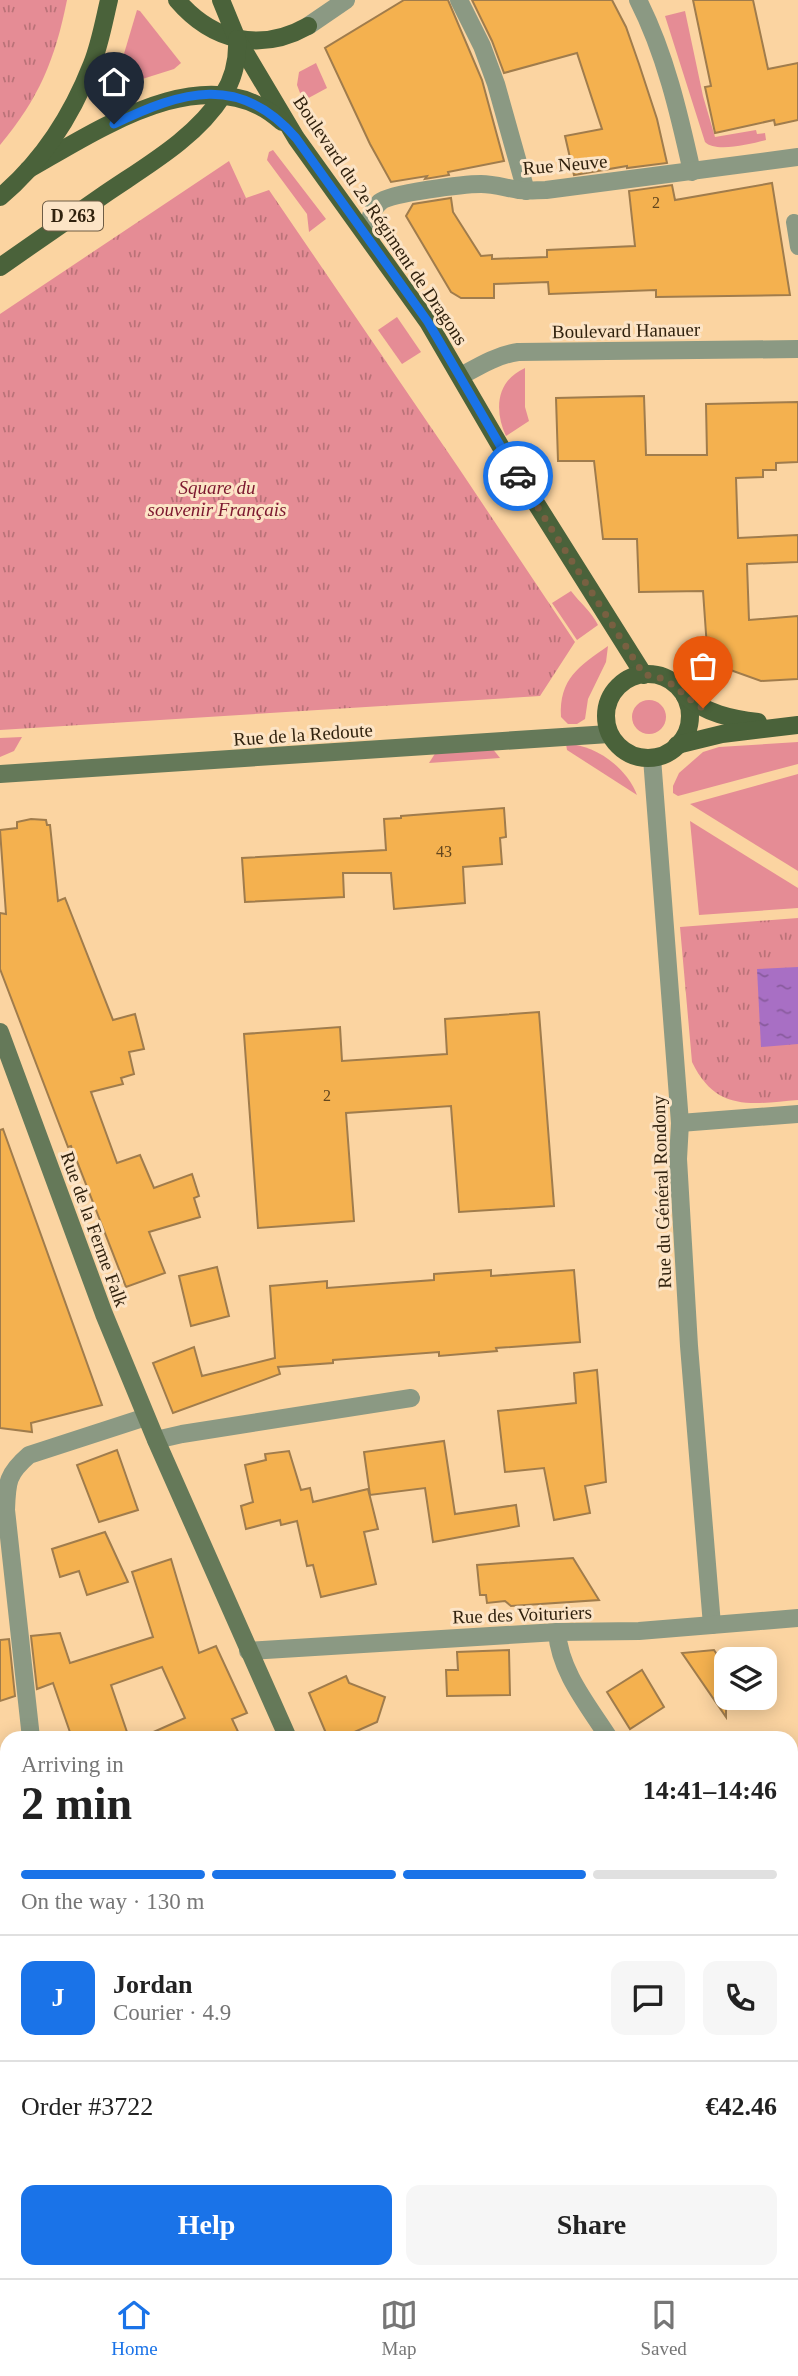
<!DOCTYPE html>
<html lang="en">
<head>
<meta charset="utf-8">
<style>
  :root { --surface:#fff; --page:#f6f6f6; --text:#222; --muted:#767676; --line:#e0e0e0; --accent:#1a73e8 }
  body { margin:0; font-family:"Times New Roman",serif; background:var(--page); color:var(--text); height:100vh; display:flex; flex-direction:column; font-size:26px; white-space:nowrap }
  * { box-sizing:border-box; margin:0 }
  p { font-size:23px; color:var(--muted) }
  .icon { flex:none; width:38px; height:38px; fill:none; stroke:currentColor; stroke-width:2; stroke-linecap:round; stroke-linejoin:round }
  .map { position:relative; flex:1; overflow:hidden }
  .side { position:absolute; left:0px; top:1731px; width:798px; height:548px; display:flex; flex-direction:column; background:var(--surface); border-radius:21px 21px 0 0; box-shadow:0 4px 18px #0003 }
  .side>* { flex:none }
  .controls { position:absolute; left:714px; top:1647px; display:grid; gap:14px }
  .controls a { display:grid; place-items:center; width:63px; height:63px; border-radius:14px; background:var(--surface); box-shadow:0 4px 18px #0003; font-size:35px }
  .pin { position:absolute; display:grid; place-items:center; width:60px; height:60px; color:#fff; margin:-72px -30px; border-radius:50% 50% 50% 0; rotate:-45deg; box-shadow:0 0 7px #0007 }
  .pin .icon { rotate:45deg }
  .courier { position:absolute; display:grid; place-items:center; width:70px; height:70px; margin:-35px; border:5px solid #1a73e8; border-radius:50%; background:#fff; color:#222; box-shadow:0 2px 9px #0007 }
  .headline em { font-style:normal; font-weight:800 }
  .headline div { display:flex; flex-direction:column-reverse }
  .headline { display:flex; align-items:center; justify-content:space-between; height:119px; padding:0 21px }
  h1 { font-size:46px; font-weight:800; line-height:52px }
  .bar { display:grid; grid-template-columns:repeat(4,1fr); gap:10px 7px; align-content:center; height:84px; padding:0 21px }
  .bar i { height:9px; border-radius:5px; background:var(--line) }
  .bar .on { background:var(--accent) }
  .bar p { grid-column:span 4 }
  .line { display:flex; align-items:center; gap:18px; padding:0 21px; border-top:2px solid var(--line) }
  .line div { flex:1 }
  .round { display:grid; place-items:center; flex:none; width:74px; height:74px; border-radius:14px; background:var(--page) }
  .cta { display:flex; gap:14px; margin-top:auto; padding:14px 21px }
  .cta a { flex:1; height:80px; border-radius:14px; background:var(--accent); color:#fff; font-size:28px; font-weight:800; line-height:80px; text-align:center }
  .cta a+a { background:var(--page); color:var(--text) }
  .tab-bar { display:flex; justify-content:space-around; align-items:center; height:98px; border-top:2px solid var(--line); background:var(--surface); font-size:19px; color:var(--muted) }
  .tab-bar a { display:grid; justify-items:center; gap:4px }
  .tab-bar .on { color:var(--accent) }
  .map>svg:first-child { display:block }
  .grass { fill:#e58c95 }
  .park { fill:url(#park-tufts) }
  .water { fill:url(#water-ripples) }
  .building { fill:#f4b14f; stroke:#a07c4c; stroke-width:2 }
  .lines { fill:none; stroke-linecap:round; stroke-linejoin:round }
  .lane { stroke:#8b9983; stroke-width:16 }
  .street { stroke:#8b9983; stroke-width:18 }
  .secondary { stroke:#657959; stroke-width:18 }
  .primary { stroke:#4a623a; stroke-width:18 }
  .done { stroke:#786041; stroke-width:7; stroke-dasharray:0 12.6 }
  .route { stroke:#1a73e8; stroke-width:9 }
  .labels { text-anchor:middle; stroke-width:6; stroke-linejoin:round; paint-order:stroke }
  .number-label { font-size:16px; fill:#62461e }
  .shield { fill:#fce4c6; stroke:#6e5c45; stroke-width:2 }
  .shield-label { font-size:18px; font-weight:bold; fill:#31220e }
  .street-label { font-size:19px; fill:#31220e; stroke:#fce4c6 }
  .park-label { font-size:19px; font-style:italic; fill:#7c182f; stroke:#fce4c6 }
</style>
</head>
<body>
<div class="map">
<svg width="798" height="2278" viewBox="0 0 798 2278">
  <defs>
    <pattern id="park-tufts" width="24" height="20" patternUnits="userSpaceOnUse" patternTransform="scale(1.75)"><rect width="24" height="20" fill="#e58c95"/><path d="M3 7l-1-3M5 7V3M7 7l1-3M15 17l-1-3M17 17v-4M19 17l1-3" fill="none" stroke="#ba7278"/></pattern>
    <pattern id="water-ripples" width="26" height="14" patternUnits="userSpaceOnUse" patternTransform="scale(1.75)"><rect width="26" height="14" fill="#a86fc4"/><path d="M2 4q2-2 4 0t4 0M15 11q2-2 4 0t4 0" fill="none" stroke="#895b9e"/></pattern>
  </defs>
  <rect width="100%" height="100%" fill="#fbd4a1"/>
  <!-- grass -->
  <g class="grass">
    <polygon points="137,10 140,11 181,63 174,69 117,87 115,84"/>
    <path d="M685,11l18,85 12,41 41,-7 1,4 8,-1 1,7c-15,4 -51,13 -61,2l-40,-126z"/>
    <polygon points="316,63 327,88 303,101 297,85 299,72"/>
    <polygon points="273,150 326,219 309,232 307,214 267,160 269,152"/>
    <polygon points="397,317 421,352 402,364 378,330"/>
    <path d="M525,368v39l4,14 -23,15c-12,-26 -10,-55 19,-68z"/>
    <path d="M571,591c9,12 20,20 27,34l-21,15 -25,-37z"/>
    <path d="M608,646l-2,16 -18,37 -3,20 -8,5h-9l-7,-7c-2,-38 18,-51 47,-71z"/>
    <circle cx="649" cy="717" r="17"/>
    <polygon points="22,737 14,751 0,757 0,738"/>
    <polygon points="798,742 798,764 678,796 673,793 673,786 679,773 703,752 719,747"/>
    <path d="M566,744c29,0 61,24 71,51l-70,-45z"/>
    <polygon points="492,748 500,758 429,763 436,752"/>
    <polygon points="798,774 798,871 690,804"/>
    <polygon points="690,821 798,888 798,908 699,915"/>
  </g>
  <!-- park -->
  <g class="park">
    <path d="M0,0h67c-12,60 -28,98 -67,145z"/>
    <polygon points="229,161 246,198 269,190 458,467 575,642 540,696 0,730 0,314"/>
    <path d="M798,918v182c-47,4 -82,12 -106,-38l-12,-135z"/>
  </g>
  <!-- water -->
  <polygon class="water" points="798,967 798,1044 761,1047 757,969"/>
  <!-- building -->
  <g class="building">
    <polygon points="404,0 448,0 482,80 504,161 448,172 449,175 425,179 427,176 391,182 370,144 325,48"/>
    <polygon points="472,0 612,0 626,27 639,64 657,119 667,163 627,168 627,166 574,175 565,136 602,129 577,53 504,73 492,41"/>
    <polygon points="693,0 753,0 768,69 798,63 798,120 775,125 774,120 715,133 705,87 711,86"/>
    <polygon points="772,183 790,295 656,297 656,290 549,294 548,282 494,284 494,298 461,298 451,292 406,216 413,204 451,198 453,212 481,256 492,255 492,259 547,257 547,250 635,246 629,191 672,185 675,200"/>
    <polygon points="644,396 646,455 707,455 706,404 798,402 798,462 776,463 776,470 763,470 763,477 736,478 738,538 798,535 798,562 747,564 749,620 798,616 798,679 761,681 708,662 703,591 639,592 637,539 603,539 594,461 558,461 556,398"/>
    <polygon points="504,808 506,837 500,838 502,864 463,867 465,903 394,909 391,873 343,873 344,897 245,902 242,858 386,850 384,819 401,818 401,816"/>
    <polygon points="31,819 46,820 47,825 50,825 58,901 65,898 113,1020 135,1014 144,1049 129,1052 134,1074 121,1078 123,1084 91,1092 117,1163 140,1155 154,1188 192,1174 199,1196 194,1198 200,1217 149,1232 165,1273 126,1287 71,1146 68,1147 0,969 0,913 6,914 0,830 17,828 17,822"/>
    <polygon points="539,1012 554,1206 459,1212 451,1106 346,1113 354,1221 258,1228 244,1034 340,1027 342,1061 447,1054 445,1019"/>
    <polygon points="3,1129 102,1405 31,1423 32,1432 0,1428 0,1130"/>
    <polygon points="217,1267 229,1316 191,1326 179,1276"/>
    <polygon points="491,1270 491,1276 574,1270 580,1342 496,1348 497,1351 439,1356 439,1352 333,1360 333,1363 278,1367 280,1374 173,1413 153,1363 194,1347 202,1376 275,1358 270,1286 327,1281 327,1288 393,1283 434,1280 434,1274"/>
    <polygon points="597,1370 606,1482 585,1486 590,1513 554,1520 544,1468 505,1472 498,1411 576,1403 574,1373"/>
    <polygon points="444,1441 455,1514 516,1505 519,1526 433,1542 425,1488 370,1495 364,1452"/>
    <polygon points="117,1450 138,1510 99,1522 77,1465"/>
    <polygon points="289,1451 301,1490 310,1488 313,1502 368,1489 378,1529 364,1532 376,1584 321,1597 313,1565 307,1566 297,1521 281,1525 280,1520 246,1529 241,1506 253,1502 245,1465 266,1460 265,1454"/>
    <polygon points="105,1532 128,1582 87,1595 79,1571 60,1577 52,1549"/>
    <polygon points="573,1558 599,1600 511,1606 505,1601 487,1603 486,1595 480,1595 477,1565"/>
    <polygon points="171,1559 199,1653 216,1646 247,1713 232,1719 241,1738 140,1738 185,1718 162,1667 111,1685 129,1738 72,1738 53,1683 37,1689 31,1636 60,1633 70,1663 153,1637 132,1572"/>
    <polygon points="9,1639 15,1696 0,1701 0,1640"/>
    <polygon points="509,1650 510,1695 447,1696 446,1670 458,1670 457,1652"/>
    <polygon points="714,1650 726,1668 726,1717 682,1653"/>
    <polygon points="642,1670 664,1707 630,1729 607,1692"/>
    <polygon points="346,1676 349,1683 385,1697 377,1722 341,1738 328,1738 309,1693"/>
  </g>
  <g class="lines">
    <!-- lane -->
    <polyline class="lane" points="794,222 798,247"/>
    <!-- street -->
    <g class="street">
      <polyline points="459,0 482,46 496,84 526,191"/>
      <path d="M638,0c27,53 41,113 54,172"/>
      <polyline points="308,26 346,0"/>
      <path d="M371,242c-3,-15 -3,-29 9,-40 10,-9 85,-18 101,-18 13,0 25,4 38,6 9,1 18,0 27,0l252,-33"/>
      <path d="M461,376c18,-10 36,-21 57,-24l280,-3"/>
      <polyline points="652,758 680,1123 678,1159 689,1346 712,1625"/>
      <polyline points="680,1123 798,1114"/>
      <polyline points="156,1440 182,1434 411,1398"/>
      <path d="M557,1632c3,40 31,73 52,106"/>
      <polyline points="248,1651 557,1632 639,1631 798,1618"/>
      <path d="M31,1738l-25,-228c1,-28 1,-36 23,-55l117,-38"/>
      <polyline points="791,2027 798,2039"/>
      <polyline points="102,2272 102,2278"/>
    </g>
    <!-- secondary -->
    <g class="secondary">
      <polyline points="0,774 609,734"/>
      <polyline points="0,1032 104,1314 156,1440 288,1738"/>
      <polyline points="529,2272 531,2278"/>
    </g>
    <!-- primary -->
    <g class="primary">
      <path d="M177,0c35,41 83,53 131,26"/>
      <polyline points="221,0 237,39 296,138 428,322 505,454 644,675"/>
      <path d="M29,169c69,-39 180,-115 253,-47"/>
      <path d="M0,197c42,-35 72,-82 92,-133 8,-20 12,-43 17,-64"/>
      <path d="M0,267c35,-24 70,-49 105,-73 41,-28 91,-56 118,-99 11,-17 15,-36 14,-56"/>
      <circle cx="648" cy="716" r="42"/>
      <path d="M685,696c21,17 46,23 73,26"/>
      <polyline points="677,745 722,734 798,725"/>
    </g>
  </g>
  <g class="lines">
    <!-- done -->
    <path class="done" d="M518,476l126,199c27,0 37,21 59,33"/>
    <!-- route -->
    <path class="route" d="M114,124c68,-33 126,-51 182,14l132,184 90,154"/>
  </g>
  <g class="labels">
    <!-- number labels -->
    <g class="number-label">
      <text x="656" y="208">2</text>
      <text x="444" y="857">43</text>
      <text x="327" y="1101">2</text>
    </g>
    <!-- shield labels -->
    <rect class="shield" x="43" y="201.5" width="60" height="29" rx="5"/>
    <g class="shield-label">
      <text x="73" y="222">D 263</text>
    </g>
    <!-- street labels -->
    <g class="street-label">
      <text transform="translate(565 164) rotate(-5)" y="7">Rue Neuve</text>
      <text transform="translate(381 220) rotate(56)" y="7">Boulevard du 2e Régiment de Dragons</text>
      <text transform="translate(626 330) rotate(-1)" y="7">Boulevard Hanauer</text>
      <text transform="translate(303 734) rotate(-4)" y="7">Rue de la Redoute</text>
      <text transform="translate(661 1192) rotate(-92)" y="7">Rue du Général Rondony</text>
      <text transform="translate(95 1229) rotate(70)" y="7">Rue de la Ferme Falk</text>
      <text transform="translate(522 1614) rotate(-2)" y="7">Rue des Voituriers</text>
    </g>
    <!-- park labels -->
    <g class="park-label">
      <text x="217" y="494">Square du<tspan x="217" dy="22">souvenir Français</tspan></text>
    </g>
  </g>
</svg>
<div class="controls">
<a><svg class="icon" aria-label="layers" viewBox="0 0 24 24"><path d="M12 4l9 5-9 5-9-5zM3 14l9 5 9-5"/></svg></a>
</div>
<div class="pin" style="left:703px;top:708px;background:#ea580c"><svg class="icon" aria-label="bag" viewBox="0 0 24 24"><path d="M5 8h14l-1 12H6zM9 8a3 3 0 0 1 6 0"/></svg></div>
<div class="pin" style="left:114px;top:124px;background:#1f2937"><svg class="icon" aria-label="home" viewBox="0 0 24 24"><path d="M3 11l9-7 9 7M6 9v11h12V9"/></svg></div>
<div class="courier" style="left:518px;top:476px"><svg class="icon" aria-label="car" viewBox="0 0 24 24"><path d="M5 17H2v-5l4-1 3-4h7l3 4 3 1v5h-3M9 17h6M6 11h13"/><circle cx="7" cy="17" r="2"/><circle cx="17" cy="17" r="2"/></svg></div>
<section class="side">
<div class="headline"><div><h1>2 min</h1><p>Arriving in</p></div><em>14:41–14:46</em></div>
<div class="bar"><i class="on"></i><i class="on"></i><i class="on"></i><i></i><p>On the way · 130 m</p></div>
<div class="line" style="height:126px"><b class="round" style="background:var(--accent);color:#fff">J</b><div><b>Jordan</b><p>Courier · 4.9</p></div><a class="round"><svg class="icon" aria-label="chat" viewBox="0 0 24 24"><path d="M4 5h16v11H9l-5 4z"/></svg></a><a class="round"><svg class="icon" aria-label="phone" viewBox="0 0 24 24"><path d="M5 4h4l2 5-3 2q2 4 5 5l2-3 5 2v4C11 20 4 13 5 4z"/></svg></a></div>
<div class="line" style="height:91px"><div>Order #3722</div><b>€42.46</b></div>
<div class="cta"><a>Help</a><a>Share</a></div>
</section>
</div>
<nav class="tab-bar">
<a class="on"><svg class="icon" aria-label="home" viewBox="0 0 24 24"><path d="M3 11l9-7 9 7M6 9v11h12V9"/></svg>Home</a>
<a><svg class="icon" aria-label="map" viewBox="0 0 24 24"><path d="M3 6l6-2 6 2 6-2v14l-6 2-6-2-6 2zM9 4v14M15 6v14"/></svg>Map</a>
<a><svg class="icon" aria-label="saved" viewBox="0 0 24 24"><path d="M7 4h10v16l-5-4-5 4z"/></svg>Saved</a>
</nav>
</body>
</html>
